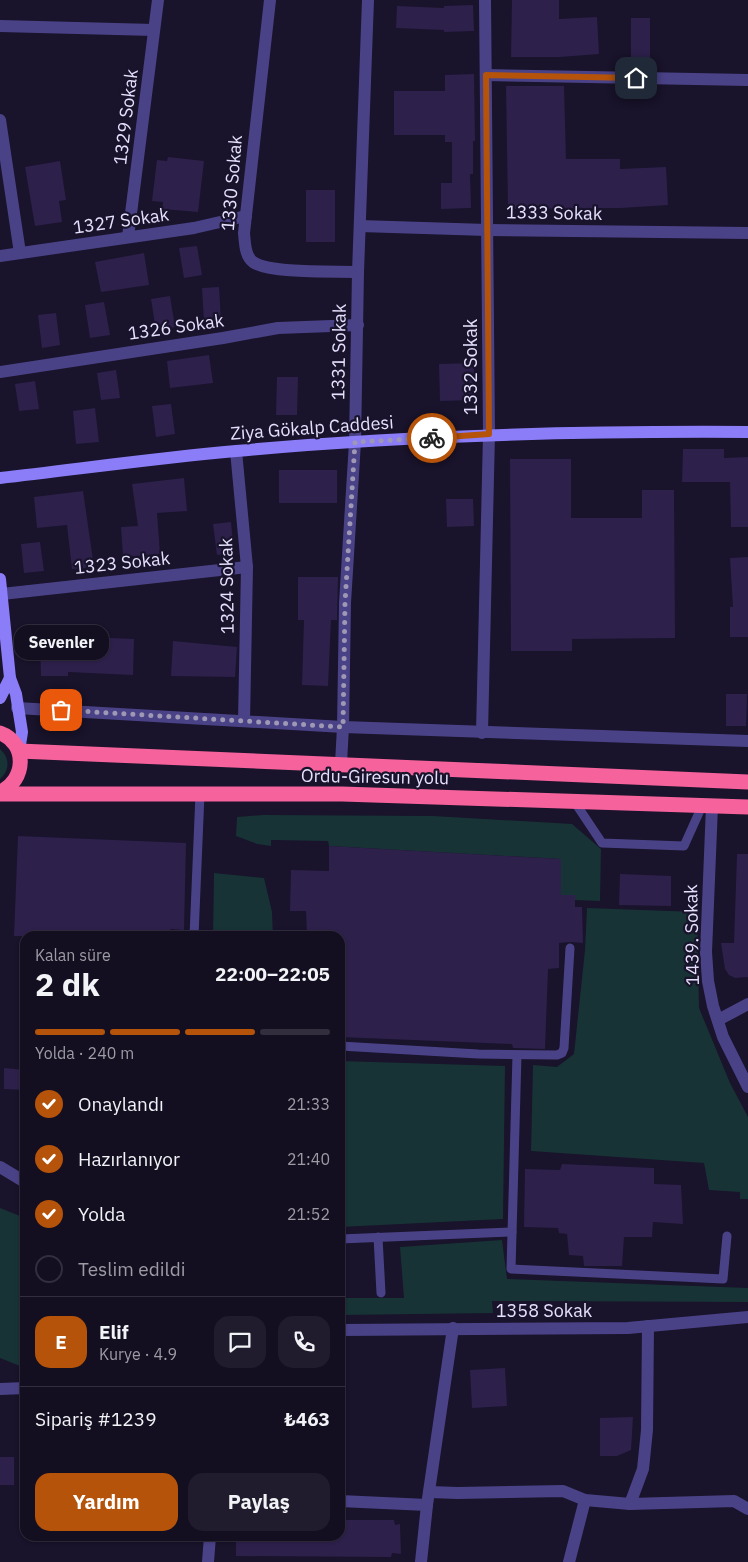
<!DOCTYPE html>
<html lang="tr">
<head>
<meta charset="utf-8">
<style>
  :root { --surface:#130e20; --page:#201c2d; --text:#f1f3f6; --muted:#9d9ca5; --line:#322e3e; --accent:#b45309 }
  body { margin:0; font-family:"IBM Plex Sans",sans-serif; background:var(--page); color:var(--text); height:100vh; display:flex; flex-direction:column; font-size:19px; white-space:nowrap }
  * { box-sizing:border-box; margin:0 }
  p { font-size:16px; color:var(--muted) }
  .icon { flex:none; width:28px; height:28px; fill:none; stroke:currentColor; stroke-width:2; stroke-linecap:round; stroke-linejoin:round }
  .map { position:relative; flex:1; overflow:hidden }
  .sheet { position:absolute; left:20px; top:931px; width:325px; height:610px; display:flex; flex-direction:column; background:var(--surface); border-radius:15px; box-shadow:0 1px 4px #0004,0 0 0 1px var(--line) }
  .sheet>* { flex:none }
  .pin { position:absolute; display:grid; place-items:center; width:42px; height:42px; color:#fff; margin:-21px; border-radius:10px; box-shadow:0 2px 8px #0006 }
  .courier { position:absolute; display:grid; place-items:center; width:50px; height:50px; margin:-25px; border:4px solid #b45309; border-radius:50%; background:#fff; color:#222; box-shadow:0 1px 6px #0007 }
  .bubble { position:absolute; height:35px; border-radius:15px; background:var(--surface); box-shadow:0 1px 4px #0004,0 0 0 1px var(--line); font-size:16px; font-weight:700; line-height:35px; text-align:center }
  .summary em { font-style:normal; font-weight:700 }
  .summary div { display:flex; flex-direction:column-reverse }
  .summary { display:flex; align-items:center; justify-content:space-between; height:85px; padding:0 15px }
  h1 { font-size:32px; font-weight:700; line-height:38px }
  .bar { display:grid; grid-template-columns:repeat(4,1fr); gap:8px 5px; align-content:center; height:60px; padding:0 15px }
  .bar i { height:6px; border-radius:4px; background:var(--line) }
  .bar .on { background:var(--accent) }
  .bar p { grid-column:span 4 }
  .line { display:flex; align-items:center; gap:12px; padding:0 15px; border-top:1px solid var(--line) }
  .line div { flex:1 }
  .round { display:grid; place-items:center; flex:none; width:52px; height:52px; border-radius:15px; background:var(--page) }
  ol { padding:0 15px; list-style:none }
  li { display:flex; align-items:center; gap:15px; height:55px }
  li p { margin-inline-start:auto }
  li .icon { padding:5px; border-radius:50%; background:var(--accent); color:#fff; stroke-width:4 }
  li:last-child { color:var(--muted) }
  li i { width:28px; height:28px; border:2px solid var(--line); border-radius:50% }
  .primary-button { display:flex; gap:10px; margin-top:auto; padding:10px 15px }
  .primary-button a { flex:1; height:58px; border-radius:15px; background:var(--accent); color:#fff; font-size:20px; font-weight:700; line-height:58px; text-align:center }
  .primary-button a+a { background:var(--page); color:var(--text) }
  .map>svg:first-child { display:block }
  .green { fill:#173335 }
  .building { fill:#2d204b }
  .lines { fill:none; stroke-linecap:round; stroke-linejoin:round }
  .lane { stroke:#4a4287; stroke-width:9 }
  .street { stroke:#4a4287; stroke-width:12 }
  .secondary { stroke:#8a7df7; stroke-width:12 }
  .highway { stroke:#f5629c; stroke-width:15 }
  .done { stroke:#9e98b4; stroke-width:5; stroke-dasharray:0 9 }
  .route { stroke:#b45309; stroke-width:6 }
  .labels { text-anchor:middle; stroke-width:4.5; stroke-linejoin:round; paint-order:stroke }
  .street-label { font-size:18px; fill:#e5e0fd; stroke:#19132b }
</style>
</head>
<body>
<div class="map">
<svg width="748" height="1562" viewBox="0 0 748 1562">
  <rect width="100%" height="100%" fill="#19132b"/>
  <!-- green -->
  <g class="green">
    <path d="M0,749c10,9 10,21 0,30z"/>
    <polygon points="263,815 433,816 572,824 601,849 600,901 575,900 575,895 561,895 561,859 329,846 328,841 271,840 271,846 257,844 236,836 237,817"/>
    <polygon points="214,873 264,878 272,912 273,936 213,936"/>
    <polygon points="587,908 697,912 699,1008 730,1083 748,1117 748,1199 740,1199 740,1192 709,1190 704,1163 531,1151 533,1065 557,1067 574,1054 585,950"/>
    <polygon points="340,1061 505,1066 503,1219 340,1227"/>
    <polygon points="0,1208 25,1218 25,1368 0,1358"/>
    <polygon points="502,1240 507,1279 748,1288 748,1302 492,1301 493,1313 340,1315 340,1298 404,1298 400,1247"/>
  </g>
  <!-- building -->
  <g class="building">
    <polygon points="512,0 559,0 559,19 597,17 599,54 560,57 511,57"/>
    <polygon points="473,5 474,31 444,32 444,30 396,28 397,6 444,8 444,6"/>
    <rect x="631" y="18" width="19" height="41"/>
    <polygon points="474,74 475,141 473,141 473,174 470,174 471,208 441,209 441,183 452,183 452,142 445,142 445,135 394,135 394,91 445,91 445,75"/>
    <polygon points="506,86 564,86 566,159 620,159 620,169 666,167 668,205 621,208 508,209"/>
    <polygon points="168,157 204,161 198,212 162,209 163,202 152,201 157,160 167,161"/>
    <polygon points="60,161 66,200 59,201 62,222 35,226 25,167"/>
    <rect x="306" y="190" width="29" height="52"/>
    <polygon points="197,246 202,275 184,278 179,248"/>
    <polygon points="144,253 149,285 101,292 95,262"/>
    <polygon points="219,287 221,320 204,321 202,288"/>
    <polygon points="170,296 175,327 156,331 151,299"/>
    <polygon points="104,302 110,335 90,338 85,305"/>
    <polygon points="56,313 60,345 42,348 38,315"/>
    <polygon points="209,355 213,383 170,388 167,361"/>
    <polygon points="474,363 475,400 440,401 439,364"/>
    <polygon points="116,370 120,398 101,400 97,373"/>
    <polygon points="277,377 298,377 297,415 276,415"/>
    <polygon points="35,381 39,409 19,411 15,384"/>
    <polygon points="171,404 175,434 156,437 152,406"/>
    <polygon points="95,408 99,442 76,444 73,411"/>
    <polygon points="683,449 724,449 724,458 748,457 748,527 731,527 730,482 682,482"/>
    <polygon points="510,459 571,459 571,518 642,518 642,490 674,490 675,638 572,639 572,651 511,651"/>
    <rect x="279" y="470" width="58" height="33"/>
    <polygon points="184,478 187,511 157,513 160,554 123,557 121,527 138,526 132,484"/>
    <polygon points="83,491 94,567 72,569 67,525 37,528 34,497"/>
    <polygon points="446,499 473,499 474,526 447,527"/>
    <polygon points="231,522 234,553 217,555 213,524"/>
    <polygon points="40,542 44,571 24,573 21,544"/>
    <polygon points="748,557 748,637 730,637 730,607 733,607 730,558"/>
    <polygon points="298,577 338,577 337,620 331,620 328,686 302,685 304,620 298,620"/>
    <polygon points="86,637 134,639 133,675 68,672 68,676 41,676 40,640 86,639"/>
    <polygon points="173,641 237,647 235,677 171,676"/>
    <polygon points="726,694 747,694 746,726 726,726"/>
    <polygon points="18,836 186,843 184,930 171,929 162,936 14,936"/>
    <polygon points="329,846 561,859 561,895 575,895 575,907 582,907 583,943 570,942 559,943 559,968 548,969 545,1049 513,1048 512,1044 340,1037 340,936 307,936 306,911 290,911 291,870 329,871"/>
    <polygon points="737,854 748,854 748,977 735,978 729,975 725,969 721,943 734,943"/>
    <polygon points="620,874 671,876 671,906 619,905"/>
    <polygon points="4,1068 25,1070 25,1090 4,1089"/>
    <polygon points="562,1164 654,1168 654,1184 681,1185 683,1224 653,1222 652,1237 624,1237 622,1266 584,1266 583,1256 569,1255 567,1234 559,1233 558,1228 524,1227 525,1169 560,1170"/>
    <polygon points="505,1368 507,1406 472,1408 470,1370"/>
    <polygon points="633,1417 631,1450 617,1456 600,1456 600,1418"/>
    <rect x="0" y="1457" width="14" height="28"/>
    <polygon points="340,1520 394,1520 395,1525 400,1524 401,1554 392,1553 391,1557 236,1556 236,1536 340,1536"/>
  </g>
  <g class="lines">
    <!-- lane -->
    <g class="lane">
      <polyline points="574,801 602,843 684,846 702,806"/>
      <polyline points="194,936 200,794"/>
      <polyline points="340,1046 478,1054 557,1055 562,1053 564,1048 570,948"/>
      <polyline points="517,1055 511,1269 723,1279 727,1236"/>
      <polyline points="378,1237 381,1293"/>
      <polyline points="340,1239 512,1232"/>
    </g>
    <!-- street -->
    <g class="street">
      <path d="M270,0l-26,233c1,10 1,23 9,29 17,12 83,9 105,10"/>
      <polyline points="0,26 154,30"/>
      <polyline points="486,75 748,80"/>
      <polyline points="0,120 20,253"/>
      <polyline points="360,226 487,230 748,233"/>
      <polyline points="128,237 158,0"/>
      <polyline points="0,256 194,228 246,216"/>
      <polyline points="0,372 223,338 278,328 358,325"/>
      <polyline points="236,451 247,567 244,721"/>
      <polyline points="2,594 247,567"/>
      <polyline points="17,708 343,727 748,741"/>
      <polyline points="482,733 489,434 485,0"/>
      <polyline points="341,763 343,727 345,603 355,442 358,272 368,0"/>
      <polyline points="712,806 706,952 708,981 713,1006 723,1037 748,1087"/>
      <polyline points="718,1020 748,1004"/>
      <polyline points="0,1167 25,1182"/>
      <polyline points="340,1330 628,1328 748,1317"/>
      <polyline points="0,1389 25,1388"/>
      <polyline points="429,1492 458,1493 563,1491 585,1500 630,1504 734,1501 748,1509"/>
      <polyline points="340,1501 427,1505"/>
      <polyline points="630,1504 643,1469 647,1430 648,1326"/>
      <polyline points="208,1562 210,1536"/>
      <polyline points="421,1562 427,1505 453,1328"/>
      <polyline points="569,1562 585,1500"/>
    </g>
    <!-- secondary -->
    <g class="secondary">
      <path d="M0,478c79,-9 157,-20 236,-27 170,-16 341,-20 512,-19"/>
      <polyline points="0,579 10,678"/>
      <polyline points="0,698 10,678 16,694 22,732 19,751"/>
    </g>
    <!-- highway -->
    <g class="highway">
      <path d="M0,733c28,10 26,48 0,59"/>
      <polyline points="19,751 748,782"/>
      <polyline points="0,794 342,794 748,807"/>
    </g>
  </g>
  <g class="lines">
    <!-- done -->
    <polyline class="done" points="61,710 343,727 345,603 355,442 432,438"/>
    <!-- route -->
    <polyline class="route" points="432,438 489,434 486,75 636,78"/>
  </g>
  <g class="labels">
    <!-- street labels -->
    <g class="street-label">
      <text transform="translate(126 117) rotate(-83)" y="6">1329 Sokak</text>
      <text transform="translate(232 183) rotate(-85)" y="6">1330 Sokak</text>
      <text transform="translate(554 213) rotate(1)" y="6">1333 Sokak</text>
      <text transform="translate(121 221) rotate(-8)" y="6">1327 Sokak</text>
      <text transform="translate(176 327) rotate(-8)" y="6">1326 Sokak</text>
      <text transform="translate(339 352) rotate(-89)" y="6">1331 Sokak</text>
      <text transform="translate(471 367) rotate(-90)" y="6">1332 Sokak</text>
      <text transform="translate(312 428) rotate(-4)" y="6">Ziya Gökalp Caddesi</text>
      <text transform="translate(122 563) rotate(-6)" y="6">1323 Sokak</text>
      <text transform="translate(227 586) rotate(-91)" y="6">1324 Sokak</text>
      <text transform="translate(375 777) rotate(1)" y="6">Ordu-Giresun yolu</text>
      <text transform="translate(692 935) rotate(-91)" y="6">1439. Sokak</text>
      <text x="544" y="1317">1358 Sokak</text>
    </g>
  </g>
</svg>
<div class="pin" style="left:61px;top:710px;background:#ea580c"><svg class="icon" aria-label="bag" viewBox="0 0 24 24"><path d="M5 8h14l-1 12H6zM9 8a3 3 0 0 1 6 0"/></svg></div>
<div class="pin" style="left:636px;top:78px;background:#1f2937"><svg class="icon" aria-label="home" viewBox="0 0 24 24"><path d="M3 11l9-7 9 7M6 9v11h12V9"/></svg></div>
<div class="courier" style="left:432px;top:438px"><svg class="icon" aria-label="bike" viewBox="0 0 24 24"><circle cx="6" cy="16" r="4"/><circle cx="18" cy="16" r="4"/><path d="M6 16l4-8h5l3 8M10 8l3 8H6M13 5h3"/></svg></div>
<div class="bubble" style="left:14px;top:625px;width:95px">Sevenler</div>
<section class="sheet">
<div class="summary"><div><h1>2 dk</h1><p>Kalan süre</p></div><em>22:00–22:05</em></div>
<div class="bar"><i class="on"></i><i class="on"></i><i class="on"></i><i></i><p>Yolda · 240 m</p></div>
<ol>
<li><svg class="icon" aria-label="check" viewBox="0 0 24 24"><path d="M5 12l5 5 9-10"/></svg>Onaylandı<p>21:33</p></li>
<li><svg class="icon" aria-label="check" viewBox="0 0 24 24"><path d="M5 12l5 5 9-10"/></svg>Hazırlanıyor<p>21:40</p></li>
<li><svg class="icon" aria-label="check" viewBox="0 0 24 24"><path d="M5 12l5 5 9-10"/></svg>Yolda<p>21:52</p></li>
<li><i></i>Teslim edildi</li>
</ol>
<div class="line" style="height:90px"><b class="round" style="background:var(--accent);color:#fff">E</b><div><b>Elif</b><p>Kurye · 4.9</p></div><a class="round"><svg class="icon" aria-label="chat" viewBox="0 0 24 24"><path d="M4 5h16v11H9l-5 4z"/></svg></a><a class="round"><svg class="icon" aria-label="phone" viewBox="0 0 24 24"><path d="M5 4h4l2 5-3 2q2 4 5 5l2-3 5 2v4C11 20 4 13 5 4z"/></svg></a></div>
<div class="line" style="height:65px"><div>Sipariş #1239</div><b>₺463</b></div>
<div class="primary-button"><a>Yardım</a><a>Paylaş</a></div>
</section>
</div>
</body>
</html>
